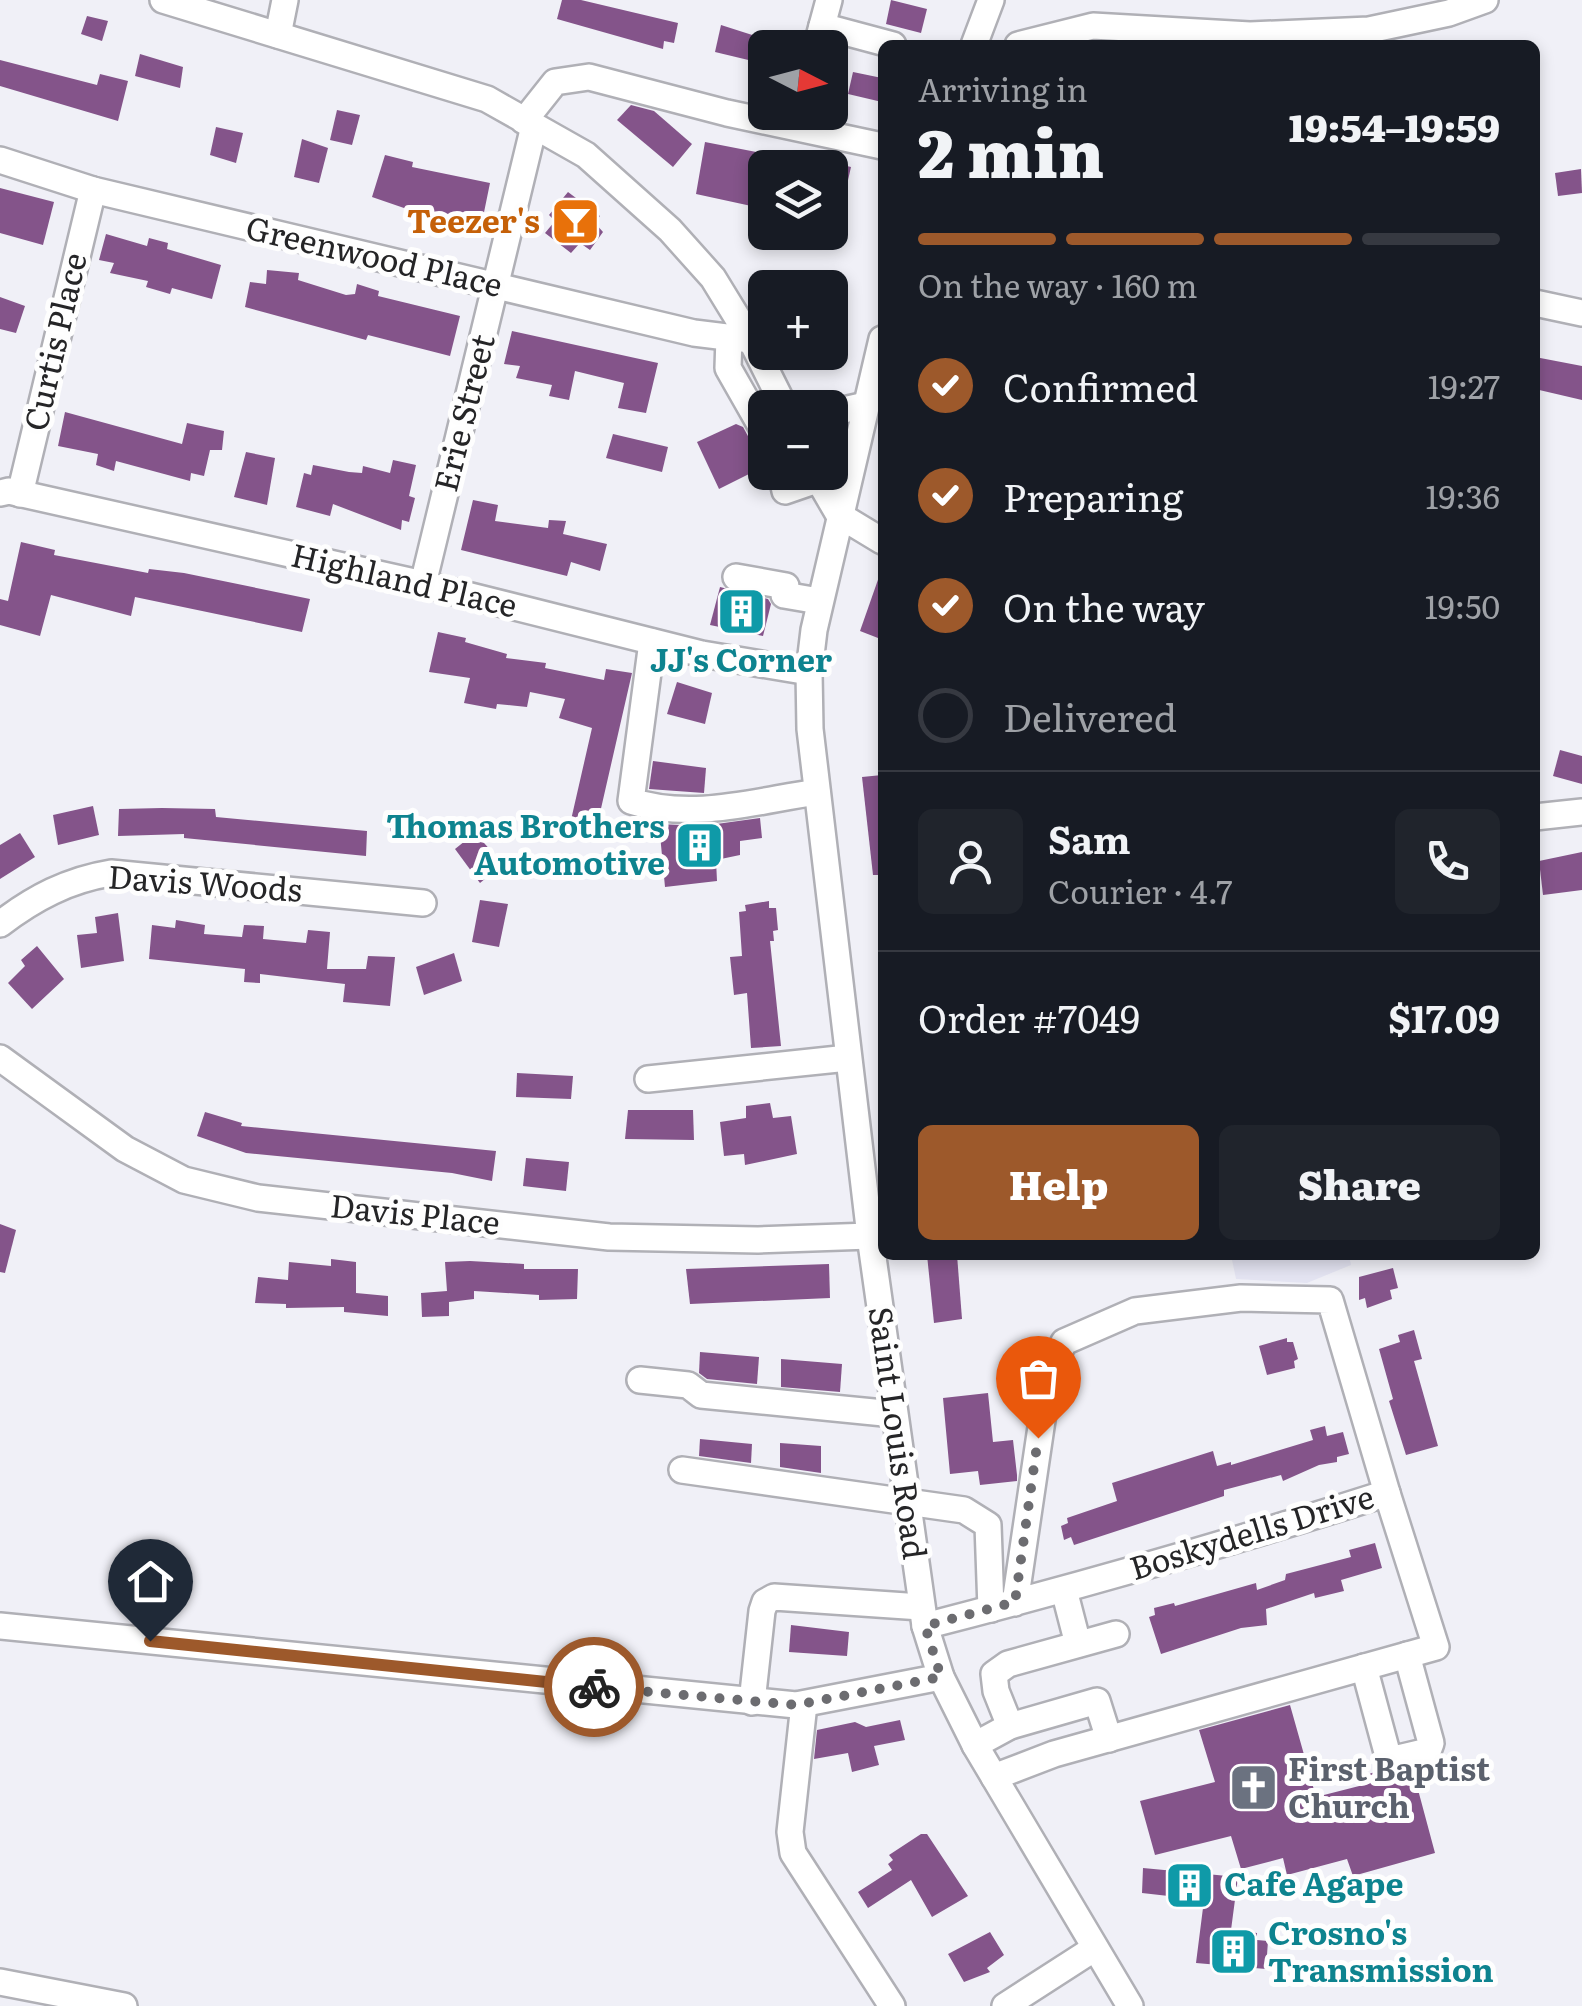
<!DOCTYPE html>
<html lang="en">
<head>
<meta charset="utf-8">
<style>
  :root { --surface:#171b24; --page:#20242c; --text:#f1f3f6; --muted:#9ea1a6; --line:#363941; --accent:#9d592b }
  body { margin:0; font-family:Literata,serif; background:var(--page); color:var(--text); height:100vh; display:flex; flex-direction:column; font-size:38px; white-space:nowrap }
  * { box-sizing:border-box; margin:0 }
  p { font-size:32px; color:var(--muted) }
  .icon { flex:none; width:55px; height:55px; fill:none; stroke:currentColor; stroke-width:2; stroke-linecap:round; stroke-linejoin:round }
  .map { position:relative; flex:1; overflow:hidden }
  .sheet { position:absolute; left:878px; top:40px; width:662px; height:1220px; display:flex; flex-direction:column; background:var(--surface); border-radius:15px; box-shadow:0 5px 15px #0003 }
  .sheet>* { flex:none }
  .needle { width:65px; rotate:96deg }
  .controls { position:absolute; left:748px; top:30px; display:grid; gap:20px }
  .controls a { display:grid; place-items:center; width:100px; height:100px; border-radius:15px; background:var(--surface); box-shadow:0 5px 15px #0003; font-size:50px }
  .pin { position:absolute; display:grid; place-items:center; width:85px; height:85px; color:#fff; margin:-102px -42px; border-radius:50% 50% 50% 0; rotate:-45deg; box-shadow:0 0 10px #0007 }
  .pin .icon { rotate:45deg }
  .courier { position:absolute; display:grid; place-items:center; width:100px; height:100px; margin:-50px; border:8px solid #9d592b; border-radius:50%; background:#fff; color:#222; box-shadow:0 2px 12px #0007 }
  .head em { font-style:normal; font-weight:800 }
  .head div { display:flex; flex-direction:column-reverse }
  .head { display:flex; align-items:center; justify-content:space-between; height:170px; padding:0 40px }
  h1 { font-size:65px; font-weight:800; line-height:75px }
  .bar { display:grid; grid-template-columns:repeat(4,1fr); gap:15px 10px; align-content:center; height:120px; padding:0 40px }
  .bar i { height:12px; border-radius:8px; background:var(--line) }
  .bar .on { background:var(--accent) }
  .bar p { grid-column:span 4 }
  .line { display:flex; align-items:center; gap:25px; padding:0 40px; border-top:2px solid var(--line) }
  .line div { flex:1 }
  .round { display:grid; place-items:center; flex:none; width:105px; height:105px; border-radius:15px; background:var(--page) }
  ol { padding:0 40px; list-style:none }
  li { display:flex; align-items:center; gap:30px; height:110px }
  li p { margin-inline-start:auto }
  li .icon { padding:10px; border-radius:50%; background:var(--accent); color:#fff; stroke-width:4 }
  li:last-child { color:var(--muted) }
  li i { width:55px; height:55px; border:5px solid var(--line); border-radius:50% }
  .action { display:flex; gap:20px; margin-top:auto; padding:20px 40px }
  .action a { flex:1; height:115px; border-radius:15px; background:var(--accent); color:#fff; font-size:40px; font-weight:800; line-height:115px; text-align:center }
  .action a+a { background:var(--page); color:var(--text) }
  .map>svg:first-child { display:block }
  .built { fill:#e4e4f2 }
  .building { fill:#84548a }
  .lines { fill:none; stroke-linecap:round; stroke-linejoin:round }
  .minor-casing { stroke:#b0b0b6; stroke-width:30 }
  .minor { stroke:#fff; stroke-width:25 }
  .done { stroke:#6c6c70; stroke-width:10; stroke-dasharray:0 18 }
  .route { stroke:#9d592b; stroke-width:12 }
  .labels { text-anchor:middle; stroke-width:10; stroke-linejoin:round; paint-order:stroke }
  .food-label { font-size:32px; font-weight:bold; fill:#c56008; stroke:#fefefe; text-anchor:end }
  .street-label { font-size:32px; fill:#252527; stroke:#fefefe }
  .culture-label { font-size:32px; font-weight:bold; fill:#0d838f; stroke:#fefefe; text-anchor:start }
  .worship-label { font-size:32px; font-weight:bold; fill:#5b616d; stroke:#fefefe; text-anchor:start }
</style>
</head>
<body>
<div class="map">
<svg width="1582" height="2006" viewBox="0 0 1582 2006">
  <rect width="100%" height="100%" fill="#f0f0f7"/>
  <!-- built -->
  <polygon class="built" points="1231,1255 1349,1255 1351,1265 1307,1283 1236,1279"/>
  <!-- building -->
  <g class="building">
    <polygon points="562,0 581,0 678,23 674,43 664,41 663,49 557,19"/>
    <polygon points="891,0 927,9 921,33 886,24"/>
    <polygon points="87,16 108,21 102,41 81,34"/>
    <polygon points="721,25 765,39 765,64 715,52"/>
    <polygon points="140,54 183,67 180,88 135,76"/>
    <polygon points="0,60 97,85 100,74 128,81 118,121 0,86"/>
    <polygon points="853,72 882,78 882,102 848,94"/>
    <polygon points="631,105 654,111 692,144 673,167 617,120"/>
    <polygon points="337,110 360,115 352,145 330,140"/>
    <polygon points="216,127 243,133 236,163 210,155"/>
    <polygon points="302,139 328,148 319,183 294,177"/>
    <polygon points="705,142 771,155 769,168 765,168 765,209 696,194"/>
    <polygon points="385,155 413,162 412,167 490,183 481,227 437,214 436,219 372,197"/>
    <polygon points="830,162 851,167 836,233 830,232"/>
    <polygon points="1581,169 1582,193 1558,196 1555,173"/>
    <polygon points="0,188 54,202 43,245 0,233"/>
    <polygon points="568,192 600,216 595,223 603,232 590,250 580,243 571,253 545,233 555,221 549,215"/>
    <polygon points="106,234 147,246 149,238 168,243 167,249 221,265 212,299 172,288 170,294 146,287 148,281 110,273 114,263 99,260"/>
    <polygon points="267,270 299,273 298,280 346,295 355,294 357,284 379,291 378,296 460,316 450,356 368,335 366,340 245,307 250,282 266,284"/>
    <polygon points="0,297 25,306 16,333 0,329"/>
    <polygon points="512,331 658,363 646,413 618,408 624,383 575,371 569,400 549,396 552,385 516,378 520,366 504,364"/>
    <polygon points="1535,357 1582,366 1582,400 1535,389"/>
    <polygon points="65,412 182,444 187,423 224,431 222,450 210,450 204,476 191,473 190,481 116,461 114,471 96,465 98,454 58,446"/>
    <polygon points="736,424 743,427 761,460 755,471 719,489 697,442"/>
    <polygon points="613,434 668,447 662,472 606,458"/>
    <polygon points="246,452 275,458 267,505 234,497"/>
    <polygon points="393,460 416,465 409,496 415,498 409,522 402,520 401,530 333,504 330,516 296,507 304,473 311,475 313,465 349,472 362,473 363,466 390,473"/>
    <polygon points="473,500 498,505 495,521 548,528 549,520 566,521 563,534 607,544 600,571 571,562 567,576 461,550"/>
    <polygon points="21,542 55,550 54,555 148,573 149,569 184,573 310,599 302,632 135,597 131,616 51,595 40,636 0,625 0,599 8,601"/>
    <polygon points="880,574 882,626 878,638 860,631"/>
    <polygon points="720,587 768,599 771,604 763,636 710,625"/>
    <polygon points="438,632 466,638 465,642 507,654 506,658 546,663 545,668 604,680 606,669 632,673 597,826 571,820 592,728 559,718 565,699 530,692 527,707 497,704 496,709 464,703 470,678 429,672"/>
    <polygon points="677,682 712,693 705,724 667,714"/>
    <polygon points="1560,750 1582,756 1582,784 1553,776"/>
    <polygon points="653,761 706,768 704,793 649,789"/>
    <polygon points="882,775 882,875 873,875 862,777"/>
    <polygon points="93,806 99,835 58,845 53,815"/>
    <polygon points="162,808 215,809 216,817 367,831 366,856 184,838 184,834 118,836 119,809"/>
    <polygon points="416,811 418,837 391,840 389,814"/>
    <polygon points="760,818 762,838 740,841 740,855 716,860 717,881 665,887 659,824 702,826"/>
    <polygon points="20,833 35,857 0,879 0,845"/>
    <polygon points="475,833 503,864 480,883 455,849"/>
    <polygon points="1582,852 1582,890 1543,895 1539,861"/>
    <polygon points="480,900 508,904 499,947 472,942"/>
    <polygon points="769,901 769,908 776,908 778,930 773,931 774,941 770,941 781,1046 751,1048 747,993 734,995 730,957 742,956 739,912 746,911 745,905"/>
    <polygon points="118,913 124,961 81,968 77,935 97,933 95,917"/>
    <polygon points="176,920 205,925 204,934 242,937 244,925 264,926 263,939 306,943 308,930 330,932 327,969 366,969 368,956 395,957 390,1006 343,1002 345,984 260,974 260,983 244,982 245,969 149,959 152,925 175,928"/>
    <polygon points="37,946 64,979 32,1009 8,983 25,966 21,960"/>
    <polygon points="454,953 462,981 424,995 416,967"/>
    <polygon points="517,1073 573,1076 571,1099 516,1097"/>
    <polygon points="770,1103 773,1118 791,1116 797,1154 745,1165 744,1154 724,1156 720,1122 746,1118 746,1106"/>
    <polygon points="628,1110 693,1110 694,1140 625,1139"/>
    <polygon points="205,1112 242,1123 241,1126 496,1151 492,1181 452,1173 246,1153 197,1136"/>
    <polygon points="526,1158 569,1162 566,1191 523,1186"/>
    <polygon points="0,1224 16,1230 5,1273 0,1272"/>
    <polygon points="927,1255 957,1255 962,1319 934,1323"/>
    <polygon points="331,1259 356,1262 356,1293 388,1296 388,1316 344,1312 344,1307 286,1308 286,1304 255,1303 258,1277 288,1280 289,1262 331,1266"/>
    <polygon points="470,1261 524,1264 524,1269 578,1269 577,1299 539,1300 539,1295 474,1291 474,1299 449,1302 449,1316 422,1317 421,1293 447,1291 445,1262"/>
    <polygon points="829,1264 830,1298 690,1304 686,1269"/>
    <polygon points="1393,1268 1398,1288 1390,1290 1392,1299 1367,1308 1365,1298 1359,1300 1359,1277"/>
    <polygon points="1414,1330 1422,1359 1414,1361 1438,1446 1406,1455 1389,1401 1393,1399 1379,1349 1400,1342 1398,1335"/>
    <polygon points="1287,1338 1287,1342 1293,1342 1298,1359 1294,1361 1295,1368 1267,1375 1259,1346"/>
    <polygon points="700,1352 759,1357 757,1384 707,1379 699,1373"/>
    <polygon points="781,1359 842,1364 840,1392 781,1387"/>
    <polygon points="988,1393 993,1442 1013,1440 1017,1475 1017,1481 980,1485 978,1471 950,1474 943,1398"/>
    <polygon points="1325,1426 1327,1436 1343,1432 1349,1454 1337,1457 1337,1462 1319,1465 1283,1481 1281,1475 1224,1490 1224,1496 1074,1545 1071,1537 1064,1540 1061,1526 1068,1523 1067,1518 1117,1501 1112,1483 1213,1451 1217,1466 1231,1462 1231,1465 1313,1440 1310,1430"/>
    <polygon points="700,1439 752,1444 751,1463 699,1456"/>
    <polygon points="780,1443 821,1446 821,1473 780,1467"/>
    <polygon points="1375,1543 1382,1568 1341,1580 1344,1591 1315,1598 1314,1593 1266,1609 1267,1625 1241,1628 1161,1654 1149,1617 1155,1615 1154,1608 1174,1603 1175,1606 1256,1583 1257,1590 1285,1580 1286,1574 1351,1557 1349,1550"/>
    <polygon points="791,1625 849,1632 847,1656 789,1652"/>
    <polygon points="1290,1705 1316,1797 1371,1783 1369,1774 1380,1770 1385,1778 1413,1771 1435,1853 1353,1876 1347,1859 1287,1875 1283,1858 1241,1869 1231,1836 1155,1855 1140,1801 1215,1782 1199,1730"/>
    <polygon points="900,1720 905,1740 874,1746 879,1765 852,1772 848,1753 814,1759 817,1730 855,1722 866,1727"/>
    <polygon points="921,1834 927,1834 968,1896 932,1917 911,1880 868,1908 858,1892 892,1870 888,1864 893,1860 889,1855"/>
    <polygon points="1143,1868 1238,1877 1231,1930 1257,1933 1257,1940 1268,1941 1266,1969 1196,1963 1204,1900 1142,1893"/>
    <polygon points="990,1932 1004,1955 987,1968 990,1972 964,1982 948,1954"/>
  </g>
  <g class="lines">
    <defs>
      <g id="minor">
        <polyline points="163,0 487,99 586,155 670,230 713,278 751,340 785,408"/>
        <polyline points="822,26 893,45"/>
        <polyline points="278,35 285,0"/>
        <polyline points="974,45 991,0"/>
        <polyline points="1018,45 1093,26 1250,35 1369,30 1449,13 1485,0"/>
        <polyline points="816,48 829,0"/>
        <polyline points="524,121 555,82 589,77 727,113 882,146"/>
        <polyline points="0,160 93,190 694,333 751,340"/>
        <polyline points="1535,303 1582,313"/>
        <polyline points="729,337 728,368 765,433"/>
        <polyline points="882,339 814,630 809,672 810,729 870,1236 925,1626 941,1677 975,1745 1130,2006"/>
        <polyline points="830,413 866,405"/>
        <polyline points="781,472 785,491 817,480"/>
        <polyline points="814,472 839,515 882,541"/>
        <polyline points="0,493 9,491 423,584 702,654 809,672"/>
        <polyline points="20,494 93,190"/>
        <polyline points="736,577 786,586 784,595 819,601"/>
        <polyline points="423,584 534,126"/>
        <path d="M652,642l-21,159c61,20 124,0 186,-9"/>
        <polyline points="1535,817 1582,812"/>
        <path d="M0,924c34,-26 68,-44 111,-51l312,30"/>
        <polyline points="0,1058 125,1149 184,1180 258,1198 609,1237 758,1240 870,1236"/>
        <polyline points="648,1079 848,1058"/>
        <polyline points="640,1380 688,1385 701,1395 894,1414"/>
        <polyline points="682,1470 964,1510 988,1525 991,1609"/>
        <polyline points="1064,1590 1078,1644"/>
        <polyline points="0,1626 796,1705 941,1677"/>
        <path d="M925,1626c155,-40 309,-84 462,-133l-57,-193 -89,-2 -106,13 -71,31 -15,31 -34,230"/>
        <polyline points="1364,1667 1388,1756 1394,1759 1428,1751 1431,1743 1407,1655"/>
        <polyline points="752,1702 762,1611 765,1602 774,1597 921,1607"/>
        <polyline points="804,1704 790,1832 793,1853 892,2006"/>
        <polyline points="1010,1726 996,1691 994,1674 1008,1664 1116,1634"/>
        <polyline points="975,1745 1010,1726 1097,1701 1109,1739"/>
        <polyline points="994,1777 1054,1754 1436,1647 1387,1493"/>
        <polyline points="0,1982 124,2006"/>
        <polyline points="1005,2006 1095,1948"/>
      </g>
    </defs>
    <!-- minor casing -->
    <use href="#minor" class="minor-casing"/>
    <!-- minor -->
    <use href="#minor" class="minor"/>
  </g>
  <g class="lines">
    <!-- done -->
    <polyline class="done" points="594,1687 796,1705 941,1677 925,1626 1015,1602 1038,1438"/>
    <!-- route -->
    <polyline class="route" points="150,1641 594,1687"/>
  </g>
  <!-- icons -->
  <defs>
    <symbol id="bar-square" viewBox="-11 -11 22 22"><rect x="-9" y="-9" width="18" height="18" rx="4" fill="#e8710a" stroke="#fefefe"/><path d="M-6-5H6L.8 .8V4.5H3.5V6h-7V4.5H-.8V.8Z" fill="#fff"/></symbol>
    <symbol id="building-square" viewBox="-11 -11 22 22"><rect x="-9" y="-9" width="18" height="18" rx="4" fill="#0f9aa8" stroke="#fefefe"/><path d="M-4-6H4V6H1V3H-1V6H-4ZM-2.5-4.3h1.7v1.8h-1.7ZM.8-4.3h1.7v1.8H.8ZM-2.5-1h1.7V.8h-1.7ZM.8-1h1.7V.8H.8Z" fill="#fff"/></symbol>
    <symbol id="church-square" viewBox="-11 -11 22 22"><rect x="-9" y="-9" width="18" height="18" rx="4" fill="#6b7280" stroke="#fefefe"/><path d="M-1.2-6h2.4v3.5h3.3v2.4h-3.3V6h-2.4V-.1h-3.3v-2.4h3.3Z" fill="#fff"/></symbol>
  </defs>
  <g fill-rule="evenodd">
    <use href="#bar-square" x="548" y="194" width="55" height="55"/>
    <use href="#building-square" x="714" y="584" width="55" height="55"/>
    <use href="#building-square" x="672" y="818" width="55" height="55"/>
    <use href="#church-square" x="1226" y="1760" width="55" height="55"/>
    <use href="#building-square" x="1162" y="1858" width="55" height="55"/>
    <use href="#building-square" x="1206" y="1924" width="55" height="55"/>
  </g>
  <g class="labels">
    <!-- food labels -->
    <g class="food-label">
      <text x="540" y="233">Teezer's</text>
    </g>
    <!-- street labels -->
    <g class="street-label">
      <text transform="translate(374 257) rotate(13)" y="11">Greenwood Place</text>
      <text transform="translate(56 342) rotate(-77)" y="11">Curtis Place</text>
      <text transform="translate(465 413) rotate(-76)" y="11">Erie Street</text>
      <text transform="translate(404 581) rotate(13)" y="11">Highland Place</text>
      <text transform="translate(205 884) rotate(4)" y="11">Davis Woods</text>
      <text transform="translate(415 1215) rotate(6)" y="11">Davis Place</text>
      <text transform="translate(897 1433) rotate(82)" y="11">Saint Louis Road</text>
      <text transform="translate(1252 1533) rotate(-17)" y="11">Boskydells Drive</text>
    </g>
    <!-- culture labels -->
    <g class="culture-label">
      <text x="741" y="672" text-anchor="middle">JJ's Corner</text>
      <text x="665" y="838" text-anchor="end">Thomas Brothers<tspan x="665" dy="37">Automotive</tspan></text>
      <text x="1224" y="1896">Cafe Agape</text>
      <text x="1268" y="1945">Crosno's<tspan x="1268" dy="37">Transmission</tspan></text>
    </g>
    <!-- worship labels -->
    <g class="worship-label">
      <text x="1288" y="1781">First Baptist<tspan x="1288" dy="37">Church</tspan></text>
    </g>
  </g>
</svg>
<div class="controls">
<a><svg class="needle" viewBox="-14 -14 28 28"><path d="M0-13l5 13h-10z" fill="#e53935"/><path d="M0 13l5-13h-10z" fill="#9ea1a6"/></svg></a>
<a><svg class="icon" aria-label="layers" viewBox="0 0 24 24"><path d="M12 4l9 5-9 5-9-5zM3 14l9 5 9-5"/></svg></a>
<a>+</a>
<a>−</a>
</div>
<div class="pin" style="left:1038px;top:1438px;background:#ea580c"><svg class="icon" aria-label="bag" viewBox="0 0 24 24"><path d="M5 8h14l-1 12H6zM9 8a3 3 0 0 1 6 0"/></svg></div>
<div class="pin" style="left:150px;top:1641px;background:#1f2937"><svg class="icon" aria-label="home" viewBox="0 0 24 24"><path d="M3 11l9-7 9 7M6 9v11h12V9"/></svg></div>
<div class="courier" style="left:594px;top:1687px"><svg class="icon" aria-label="bike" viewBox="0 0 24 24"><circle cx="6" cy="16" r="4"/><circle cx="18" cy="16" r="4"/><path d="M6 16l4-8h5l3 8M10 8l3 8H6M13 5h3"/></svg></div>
<section class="sheet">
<div class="head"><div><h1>2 min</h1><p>Arriving in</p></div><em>19:54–19:59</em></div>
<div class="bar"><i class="on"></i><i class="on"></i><i class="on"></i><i></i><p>On the way · 160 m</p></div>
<ol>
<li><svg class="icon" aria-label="check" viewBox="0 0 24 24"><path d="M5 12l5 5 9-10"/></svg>Confirmed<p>19:27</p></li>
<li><svg class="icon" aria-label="check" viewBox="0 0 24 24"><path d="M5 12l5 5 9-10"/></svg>Preparing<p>19:36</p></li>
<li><svg class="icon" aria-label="check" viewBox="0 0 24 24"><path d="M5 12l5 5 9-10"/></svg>On the way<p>19:50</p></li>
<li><i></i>Delivered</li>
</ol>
<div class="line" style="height:180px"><a class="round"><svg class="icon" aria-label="person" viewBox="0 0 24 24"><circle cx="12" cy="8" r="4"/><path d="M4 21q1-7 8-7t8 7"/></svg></a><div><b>Sam</b><p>Courier · 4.7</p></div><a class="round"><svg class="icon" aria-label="phone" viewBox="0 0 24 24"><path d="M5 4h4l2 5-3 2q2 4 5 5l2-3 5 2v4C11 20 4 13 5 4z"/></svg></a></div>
<div class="line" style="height:130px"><div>Order #7049</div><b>$17.09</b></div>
<div class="action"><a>Help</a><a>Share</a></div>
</section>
</div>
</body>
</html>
